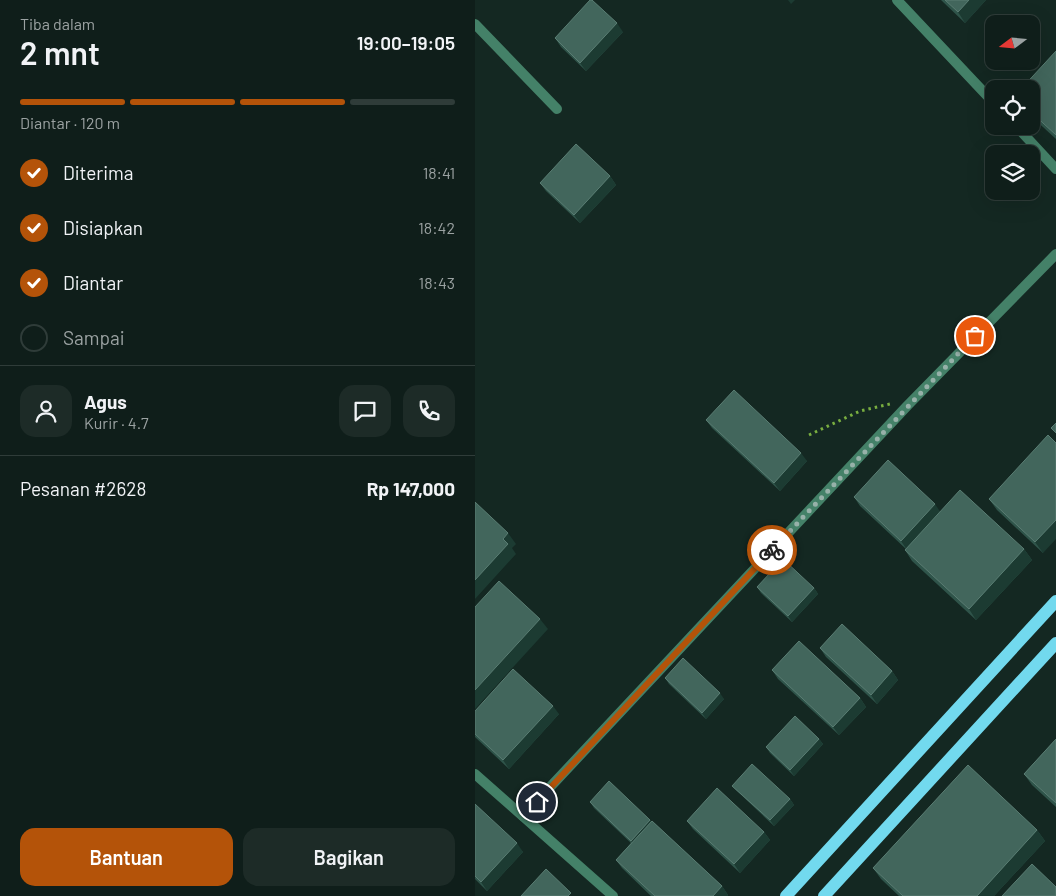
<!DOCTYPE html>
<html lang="id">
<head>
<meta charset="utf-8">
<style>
  :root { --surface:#0f1e1a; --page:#1d2b27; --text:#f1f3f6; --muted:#9ba2a2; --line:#2f3c39; --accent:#b45309 }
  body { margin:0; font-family:Barlow,sans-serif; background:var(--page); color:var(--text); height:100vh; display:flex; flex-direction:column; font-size:19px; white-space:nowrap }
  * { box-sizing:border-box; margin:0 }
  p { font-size:16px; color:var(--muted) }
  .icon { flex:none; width:28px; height:28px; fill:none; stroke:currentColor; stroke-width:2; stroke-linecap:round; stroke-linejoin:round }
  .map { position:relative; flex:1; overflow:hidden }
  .panel { display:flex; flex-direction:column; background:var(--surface); width:475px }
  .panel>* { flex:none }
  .needle { width:32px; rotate:254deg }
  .buttons { position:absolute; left:510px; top:15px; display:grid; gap:10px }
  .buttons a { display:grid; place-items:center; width:55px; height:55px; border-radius:10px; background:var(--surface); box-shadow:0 5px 20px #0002,0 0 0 1px var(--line); font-size:25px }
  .pin { position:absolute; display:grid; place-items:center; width:42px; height:42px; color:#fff; margin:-21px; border:2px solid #fff; border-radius:50%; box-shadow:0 1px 5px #0007 }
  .courier { position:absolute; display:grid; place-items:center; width:50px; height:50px; margin:-25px; border:4px solid #b45309; border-radius:50%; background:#fff; color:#222; box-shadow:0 1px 6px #0007 }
  .head em { font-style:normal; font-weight:600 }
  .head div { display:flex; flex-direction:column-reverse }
  .head { display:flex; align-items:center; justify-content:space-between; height:85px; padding:0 20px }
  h1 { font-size:32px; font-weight:600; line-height:38px }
  .bar { display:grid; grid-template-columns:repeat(4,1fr); gap:8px 5px; align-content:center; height:60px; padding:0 20px }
  .bar i { height:6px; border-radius:4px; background:var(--line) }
  .bar .active { background:var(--accent) }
  .bar p { grid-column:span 4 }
  .line { display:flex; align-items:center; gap:12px; padding:0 20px; border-top:1px solid var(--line) }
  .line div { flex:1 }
  .round { display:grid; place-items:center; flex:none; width:52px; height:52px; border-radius:15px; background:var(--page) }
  ol { padding:0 20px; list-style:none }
  li { display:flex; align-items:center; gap:15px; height:55px }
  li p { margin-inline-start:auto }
  li .icon { padding:5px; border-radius:50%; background:var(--accent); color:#fff; stroke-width:4 }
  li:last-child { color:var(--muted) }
  li i { width:28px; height:28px; border:2px solid var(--line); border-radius:50% }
  .button { display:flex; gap:10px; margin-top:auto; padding:10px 20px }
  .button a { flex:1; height:58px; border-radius:15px; background:var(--accent); color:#fff; font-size:20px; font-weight:600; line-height:58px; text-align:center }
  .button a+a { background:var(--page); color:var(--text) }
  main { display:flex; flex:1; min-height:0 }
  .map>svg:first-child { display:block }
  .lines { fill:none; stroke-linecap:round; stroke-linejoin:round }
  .path { stroke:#79ae40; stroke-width:3; stroke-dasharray:2.5 4; stroke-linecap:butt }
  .minor { stroke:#448168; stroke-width:10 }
  .primary { stroke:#72d9ee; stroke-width:12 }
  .wall { fill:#2f544a }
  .shaded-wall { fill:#1c3b32 }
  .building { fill:#42665c; stroke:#5a7d73 }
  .done { stroke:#97b1a9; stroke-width:5; stroke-dasharray:0 9 }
  .route { stroke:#b45309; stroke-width:6 }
</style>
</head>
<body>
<main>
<section class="panel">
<div class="head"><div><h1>2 mnt</h1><p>Tiba dalam</p></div><em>19:00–19:05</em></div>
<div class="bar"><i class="active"></i><i class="active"></i><i class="active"></i><i></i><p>Diantar · 120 m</p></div>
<ol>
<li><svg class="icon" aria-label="check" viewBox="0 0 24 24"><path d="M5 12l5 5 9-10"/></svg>Diterima<p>18:41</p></li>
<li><svg class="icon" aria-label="check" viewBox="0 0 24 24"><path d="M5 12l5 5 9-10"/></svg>Disiapkan<p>18:42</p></li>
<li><svg class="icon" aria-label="check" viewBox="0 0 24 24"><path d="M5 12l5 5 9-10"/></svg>Diantar<p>18:43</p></li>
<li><i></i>Sampai</li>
</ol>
<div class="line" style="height:90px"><a class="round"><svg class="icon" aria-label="person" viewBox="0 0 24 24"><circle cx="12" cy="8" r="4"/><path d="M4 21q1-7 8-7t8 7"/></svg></a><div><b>Agus</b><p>Kurir · 4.7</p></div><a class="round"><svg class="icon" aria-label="chat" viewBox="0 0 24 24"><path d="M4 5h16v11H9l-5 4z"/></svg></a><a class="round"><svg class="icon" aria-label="phone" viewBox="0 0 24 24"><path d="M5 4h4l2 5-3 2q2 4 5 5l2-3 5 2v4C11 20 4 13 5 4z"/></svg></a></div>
<div class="line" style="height:65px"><div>Pesanan #2628</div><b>Rp 147,000</b></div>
<div class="button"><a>Bantuan</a><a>Bagikan</a></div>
</section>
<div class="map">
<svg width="581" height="896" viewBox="0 0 581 896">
  <rect width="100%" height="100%" fill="#142822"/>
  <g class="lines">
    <!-- path -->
    <polyline class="path" points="334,435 385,411 415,404"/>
    <!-- minor -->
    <g class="minor">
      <polyline points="422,0 519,103"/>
      <polyline points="0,24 82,109"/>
      <polyline points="541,126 581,169"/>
      <polyline points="0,774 138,896"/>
      <polyline points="48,816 433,405 581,254"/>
    </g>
    <!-- primary -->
    <g class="primary">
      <polyline points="311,896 581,601"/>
      <polyline points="349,896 581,643"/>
    </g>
  </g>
  <!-- wall -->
  <g class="wall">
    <polygon points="466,0 511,0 490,23"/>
    <polygon points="148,32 111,71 86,47 80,38"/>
    <polygon points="581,51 581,139 556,116 556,89"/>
    <polygon points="135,176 141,185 105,223 71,191 65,183"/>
    <polygon points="231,420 332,461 305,491 237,428"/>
    <polygon points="581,443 568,553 522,510 514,499"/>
    <polygon points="379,497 465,511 549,549 557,560 501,620 437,561 430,550 431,549 385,506"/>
    <polygon points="282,587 339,588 343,594 317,622 286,593"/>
    <polygon points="345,648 417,671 423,680 402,704 351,657"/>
    <polygon points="297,670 385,698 391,707 364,735 303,679"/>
    <polygon points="190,678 249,699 231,719 194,684"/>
    <polygon points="0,711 84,714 34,769 0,737"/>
    <polygon points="344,739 348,744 319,776 295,753 291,747"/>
    <polygon points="581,739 581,807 557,785 549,774"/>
    <polygon points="257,786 315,799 319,805 299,826 262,791"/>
    <polygon points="115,802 175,820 247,886 253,895 252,896 176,896 147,868 141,860 156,843 119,808"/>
    <polygon points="0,804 48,852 12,891 0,879"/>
    <polygon points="212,821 289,832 295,840 265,873 218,829"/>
    <polygon points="562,830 570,841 519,896 424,896 406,879 398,868"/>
  </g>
  <!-- shaded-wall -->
  <g class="shaded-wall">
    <polygon points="313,0 320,0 316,4"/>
    <polygon points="494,0 511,0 490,23 483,12"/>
    <polygon points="142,23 148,32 111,71 105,63"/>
    <polygon points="135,176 141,185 105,223 99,215"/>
    <polygon points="326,453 332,461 305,491 299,483"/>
    <polygon points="460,504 466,513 432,550 426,541"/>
    <polygon points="581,520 581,539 568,553 560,542"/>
    <polygon points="33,533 41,544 37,548 41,554 0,599 0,580 28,539"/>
    <polygon points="549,549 557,560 501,620 494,609"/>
    <polygon points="339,588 343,594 317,622 313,616"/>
    <polygon points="65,619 73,629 0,709 0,690"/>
    <polygon points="417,671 423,680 402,704 396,695"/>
    <polygon points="245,693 249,699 231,719 227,713"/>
    <polygon points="385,698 391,707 364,735 358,727"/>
    <polygon points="78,706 84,714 34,769 28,760"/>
    <polygon points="344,739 348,744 319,776 315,770"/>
    <polygon points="315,799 319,805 299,826 295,820"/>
    <polygon points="175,820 179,826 161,847 156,841"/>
    <polygon points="562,830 570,841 519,896 502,896"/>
    <polygon points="289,832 295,840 265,873 259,864"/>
    <polygon points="42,843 48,852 12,891 6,882"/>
    <polygon points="247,886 253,895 252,896 238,896"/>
  </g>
  <!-- building -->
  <g class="building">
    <polygon points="115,0 117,0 142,23 105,63 80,38"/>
    <polygon points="470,0 494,0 483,12"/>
    <polygon points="581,51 581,135 556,112 556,89 546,89"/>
    <polygon points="101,144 135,176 99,215 65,183"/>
    <polygon points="259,390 326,453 299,483 231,420"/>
    <polygon points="581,423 581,433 576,428"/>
    <polygon points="573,435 581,443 581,520 560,542 514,499"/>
    <polygon points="413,460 460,504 426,541 379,497"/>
    <polygon points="485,490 549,549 494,609 430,550"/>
    <polygon points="0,502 33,533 28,539 33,544 0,580"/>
    <polygon points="308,559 339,588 313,616 282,587"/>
    <polygon points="24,581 65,619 0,690 0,607"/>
    <polygon points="367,624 417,671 396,695 345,648"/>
    <polygon points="324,641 385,698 358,727 297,670"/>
    <polygon points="208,658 245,693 227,713 190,678"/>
    <polygon points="38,669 78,706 28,760 0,734 0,711"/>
    <polygon points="320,716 344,739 315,770 291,747"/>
    <polygon points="581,739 581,803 549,774"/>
    <polygon points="277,764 315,799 295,820 257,786"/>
    <polygon points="493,765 562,830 502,896 428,896 398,868"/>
    <polygon points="134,781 175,820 156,841 115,802"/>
    <polygon points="242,788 289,832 259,864 212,821"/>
    <polygon points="0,804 42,843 6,882 0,876"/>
    <polygon points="177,821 247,886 238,896 180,896 141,860"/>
    <polygon points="557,864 581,887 581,896 527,896"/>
    <polygon points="71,869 96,893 93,896 46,896"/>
  </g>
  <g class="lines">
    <!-- done -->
    <polyline class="done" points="297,550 500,336"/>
    <!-- route -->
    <polyline class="route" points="62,802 297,550"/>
  </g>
</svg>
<div class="buttons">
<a><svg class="needle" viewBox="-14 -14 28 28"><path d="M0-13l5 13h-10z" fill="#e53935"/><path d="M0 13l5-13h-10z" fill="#9ba2a2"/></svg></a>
<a><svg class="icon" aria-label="locate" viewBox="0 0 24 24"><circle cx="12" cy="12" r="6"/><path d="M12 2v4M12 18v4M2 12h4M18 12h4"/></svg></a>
<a><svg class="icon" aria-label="layers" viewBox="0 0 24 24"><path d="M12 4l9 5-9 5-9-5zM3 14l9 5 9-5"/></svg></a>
</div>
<div class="pin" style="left:500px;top:336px;background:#ea580c"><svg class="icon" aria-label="bag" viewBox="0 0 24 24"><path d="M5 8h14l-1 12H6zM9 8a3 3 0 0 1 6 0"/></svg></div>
<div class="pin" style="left:62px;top:802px;background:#1f2937"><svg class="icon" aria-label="home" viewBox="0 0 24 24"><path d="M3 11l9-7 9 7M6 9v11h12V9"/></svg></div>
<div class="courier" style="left:297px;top:550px"><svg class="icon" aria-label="bike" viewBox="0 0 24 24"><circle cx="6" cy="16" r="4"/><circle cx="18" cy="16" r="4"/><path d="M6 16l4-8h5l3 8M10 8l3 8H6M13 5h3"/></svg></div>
</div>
</main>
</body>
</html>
